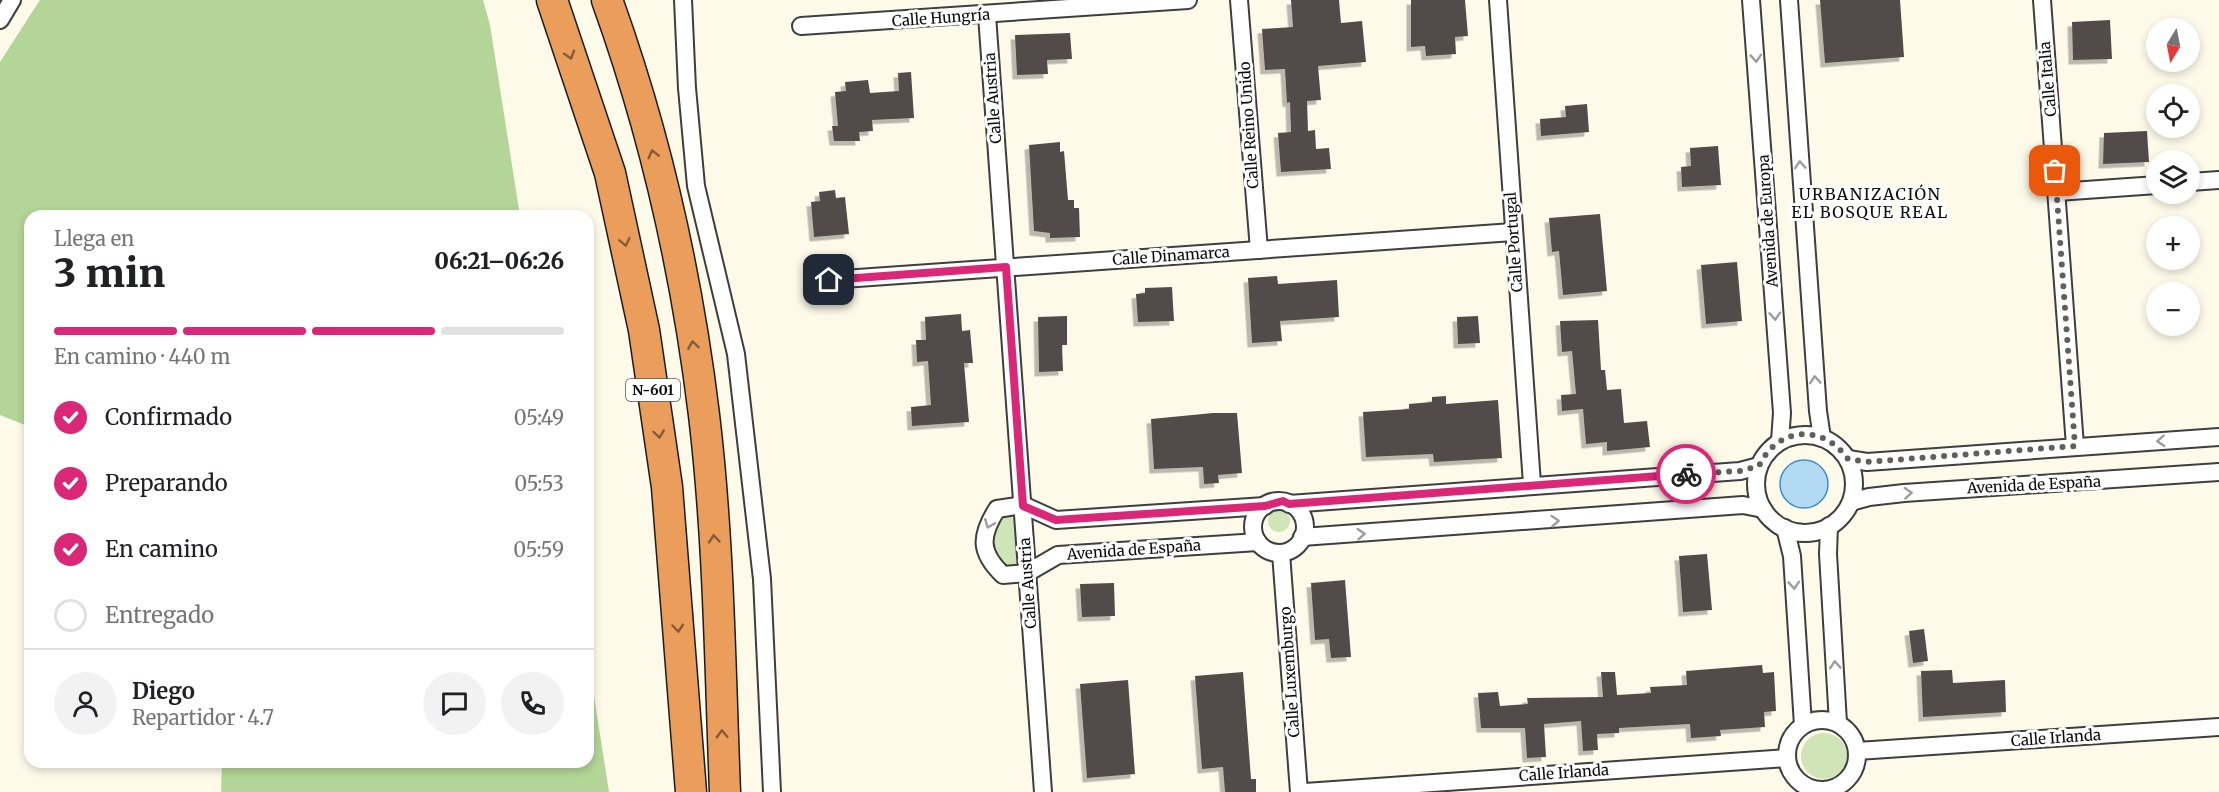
<!DOCTYPE html>
<html lang="es">
<head>
<meta charset="utf-8">
<style>
  :root { --surface:#fff; --page:#f2f2f2; --text:#202124; --muted:#757577; --line:#e0e0e0; --accent:#db2777 }
  body { margin:0; font-family:Merriweather,serif; background:var(--page); color:var(--text); height:100vh; display:flex; flex-direction:column; font-size:22px; white-space:nowrap }
  * { box-sizing:border-box; margin:0 }
  p { font-size:20px; color:var(--muted) }
  .icon { flex:none; width:33px; height:33px; fill:none; stroke:currentColor; stroke-width:2; stroke-linecap:round; stroke-linejoin:round }
  .map { position:relative; flex:1; overflow:hidden }
  .panel { position:absolute; left:24px; top:210px; width:570px; height:558px; display:flex; flex-direction:column; background:var(--surface); border-radius:18px; box-shadow:0 3px 9px #0003 }
  .panel>* { flex:none }
  .needle { width:39px; rotate:190deg }
  .fabs { position:absolute; left:2146px; top:18px; display:grid; gap:12px }
  .fabs a { display:grid; place-items:center; width:54px; height:54px; border-radius:50%; background:var(--surface); box-shadow:0 3px 9px #0003; font-size:30px }
  .pin { position:absolute; display:grid; place-items:center; width:51px; height:51px; color:#fff; margin:-26px; border-radius:12px; box-shadow:0 3px 9px #0006 }
  .courier { position:absolute; display:grid; place-items:center; width:60px; height:60px; margin:-30px; border:4px solid #db2777; border-radius:50%; background:#fff; color:#222; box-shadow:0 2px 8px #0007 }
  .head em { font-style:normal; font-weight:800 }
  .head div { display:flex; flex-direction:column-reverse }
  .head { display:flex; align-items:center; justify-content:space-between; height:102px; padding:0 30px }
  h1 { font-size:39px; font-weight:800; line-height:45px }
  .bar { display:grid; grid-template-columns:repeat(4,1fr); gap:9px 6px; align-content:center; height:72px; padding:0 30px }
  .bar i { height:8px; border-radius:4px; background:var(--line) }
  .bar .current { background:var(--accent) }
  .bar p { grid-column:span 4 }
  .line { display:flex; align-items:center; gap:15px; padding:0 30px; border-top:2px solid var(--line) }
  .line div { flex:1 }
  .round { display:grid; place-items:center; flex:none; width:63px; height:63px; border-radius:32px; background:var(--page) }
  ol { padding:0 30px; list-style:none }
  li { display:flex; align-items:center; gap:18px; height:66px }
  li p { margin-inline-start:auto }
  li .icon { padding:6px; border-radius:50%; background:var(--accent); color:#fff; stroke-width:4 }
  li:last-child { color:var(--muted) }
  li i { width:33px; height:33px; border:3px solid var(--line); border-radius:50% }
  .map>svg:first-child { display:block }
  .green { fill:#cfe5b7 }
  .forest { fill:#b3d597 }
  .water { fill:#b2daf2; stroke:#3e8fc4; stroke-width:1.5 }
  .building { fill:#534c48; filter:url(#shadow) }
  .lines { fill:none; stroke-linecap:round; stroke-linejoin:round }
  .street-casing { stroke:#3e3e3e; stroke-width:20 }
  .highway-casing { stroke:#1c1c1c; stroke-width:33 }
  .street { stroke:#fff; stroke-width:16 }
  .highway { stroke:#eb9d5b; stroke-width:30 }
  .oneway { stroke:#865b37 }
  .oneway2 { stroke:#9d9d9d }
  .done { stroke:#605f59; stroke-width:6; stroke-dasharray:0 10.8 }
  .route { stroke:#db2777; stroke-width:8 }
  .labels { text-anchor:middle; stroke-width:6; stroke-linejoin:round; paint-order:stroke }
  .shield { fill:#fff; stroke:#545454; stroke-width:1.5 }
  .shield-label { font-size:14px; font-weight:bold; fill:#0b0b0b }
  .street-label { font-size:15px; fill:#0b0b0b; stroke:#fff }
  .neighbourhood-label { font-size:16px; letter-spacing:1.5px; fill:#0b0b0b; stroke:#fff }
</style>
</head>
<body>
<div class="map">
<svg width="2219" height="792" viewBox="0 0 2219 792">
  <defs>
    <filter id="shadow"><feDropShadow dx="-4.5" dy="4.5" stdDeviation="0" flood-color="#0004"/></filter>
  </defs>
  <rect width="100%" height="100%" fill="#fefaea"/>
  <!-- green -->
  <g class="green">
    <circle cx="1279" cy="521" r="11"/>
    <path d="M1006,512l10,9 2,39 -2,4 -8,4c-24,-13 -21,-41 -2,-56z"/>
    <circle cx="1824" cy="756" r="23"/>
  </g>
  <!-- forest -->
  <g class="forest">
    <polygon points="40,0 483,0 490,25 520,216 30,216 30,427 0,415 0,62"/>
    <polygon points="588,658 609,792 221,792 222,762 588,762"/>
  </g>
  <!-- water -->
  <circle class="water" cx="1804" cy="484" r="24"/>
  <!-- building -->
  <g class="building">
    <polygon points="1291,0 1339,0 1341,23 1362,21 1366,62 1318,66 1321,100 1307,101 1308,131 1315,130 1316,149 1329,148 1331,169 1281,172 1278,133 1291,132 1290,102 1287,103 1285,69 1265,70 1262,29 1293,27"/>
    <polygon points="1411,0 1465,0 1468,36 1455,37 1456,54 1426,56 1425,46 1411,47"/>
    <polygon points="1820,0 1900,0 1904,57 1825,63"/>
    <polygon points="2110,20 2112,59 2073,60 2072,22"/>
    <polygon points="1070,33 1072,59 1047,60 1048,74 1017,75 1015,35"/>
    <polygon points="911,72 914,118 872,120 873,131 859,132 860,141 834,141 832,126 838,126 835,92 846,91 845,82 868,80 870,93 899,91 898,73"/>
    <polygon points="1587,104 1589,132 1541,136 1540,119 1566,117 1565,106"/>
    <polygon points="2147,131 2149,162 2103,164 2104,133"/>
    <polygon points="1060,142 1060,152 1064,151 1068,200 1074,200 1074,208 1079,208 1080,237 1050,238 1050,233 1034,231 1029,145"/>
    <polygon points="1718,146 1721,185 1682,187 1681,167 1691,166 1690,148"/>
    <polygon points="835,190 836,198 845,197 849,234 814,237 811,202 820,201 819,192"/>
    <polygon points="1600,214 1607,291 1563,295 1559,251 1552,252 1549,218"/>
    <polygon points="1737,262 1742,321 1706,324 1701,265"/>
    <polygon points="1277,276 1278,284 1337,280 1339,317 1280,321 1282,341 1252,343 1248,278"/>
    <polygon points="1172,287 1174,321 1138,322 1136,294 1145,293 1145,288"/>
    <polygon points="961,314 962,331 970,330 973,363 964,363 969,422 912,426 911,407 931,405 928,361 917,362 916,340 926,340 925,317"/>
    <polygon points="1067,316 1067,345 1062,345 1063,371 1039,372 1038,317"/>
    <polygon points="1478,316 1480,343 1458,344 1457,317"/>
    <polygon points="1598,320 1601,370 1605,370 1607,390 1621,389 1624,423 1647,421 1650,447 1607,451 1607,442 1586,444 1583,409 1562,411 1561,395 1576,394 1572,351 1562,352 1560,321"/>
    <polygon points="1446,396 1446,404 1498,400 1502,458 1434,462 1433,454 1366,457 1363,412 1409,409 1409,404 1432,402 1432,397"/>
    <polygon points="1213,413 1237,413 1242,473 1218,475 1219,483 1204,484 1203,467 1154,469 1151,419"/>
    <polygon points="1707,554 1712,610 1683,612 1679,556"/>
    <polygon points="1345,580 1351,657 1331,658 1329,639 1315,640 1311,583"/>
    <polygon points="1114,583 1115,616 1082,617 1080,584"/>
    <polygon points="1924,629 1928,661 1913,663 1909,631"/>
    <polygon points="1762,665 1763,673 1774,672 1776,711 1764,712 1765,727 1720,730 1721,736 1691,738 1690,724 1619,728 1619,733 1597,734 1598,750 1583,751 1581,721 1544,724 1546,757 1527,758 1525,728 1481,728 1478,693 1498,692 1500,706 1528,704 1527,698 1603,697 1601,672 1615,672 1617,695 1651,693 1650,687 1687,685 1686,671"/>
    <polygon points="1952,670 1953,683 2005,680 2006,712 1923,717 1921,671"/>
    <polygon points="1243,672 1251,779 1256,779 1256,792 1225,792 1223,767 1202,769 1195,676"/>
    <polygon points="1128,680 1135,774 1087,778 1080,684"/>
  </g>
  <g class="lines">
    <defs>
      <g id="street">
        <polyline points="683,0 687,88 696,186 736,354 762,579 772,792"/>
        <polyline points="1239,0 1259,250"/>
        <polyline points="1498,0 1532,484"/>
        <polyline points="1751,0 1782,413 1780,441"/>
        <polyline points="1789,0 1818,411 1822,438"/>
        <polyline points="2042,0 2075,446"/>
        <polyline points="987,15 1043,792"/>
        <polyline points="0,20 12,0"/>
        <polyline points="801,26 1188,0"/>
        <polyline points="2190,182 2219,180"/>
        <polyline points="2057,192 2157,185"/>
        <polyline points="829,280 1513,232"/>
        <circle cx="1805" cy="484" r="49"/>
        <polyline points="1848,459 1867,462 2219,437"/>
        <circle cx="1279" cy="527" r="26"/>
        <polyline points="1851,502 1869,497 1904,493 2219,472"/>
        <polyline points="1289,504 1740,471 1759,466"/>
        <polyline points="1829,526 1828,554 1838,723"/>
        <polyline points="1785,528 1792,556 1803,725"/>
        <polyline points="1302,537 1743,505 1763,509"/>
        <path d="M1258,542l-200,13 -31,18 -24,2c-24,-23 -23,-39 -6,-66l26,-4 33,15 209,-14"/>
        <polyline points="1281,553 1299,792"/>
        <circle cx="1822" cy="755" r="35"/>
        <polyline points="1857,751 2219,727"/>
        <polyline points="1305,792 1787,758"/>
      </g>
      <g id="highway">
        <polyline points="552,0 610,173 644,330 667,487 691,792"/>
        <path d="M607,0c48,133 80,275 97,415 15,125 16,252 21,377"/>
      </g>
    </defs>
    <!-- street casing -->
    <use href="#street" class="street-casing"/>
    <!-- highway casing -->
    <use href="#highway" class="highway-casing"/>
    <!-- street -->
    <use href="#street" class="street"/>
    <!-- highway -->
    <use href="#highway" class="highway"/>
  </g>
  <!-- one-way arrows -->
  <defs><path id="oneway-chevron" d="M-2-3.5L2.5 0L-2 3.5" fill="none" stroke-width="1.6" stroke-linecap="round" stroke-linejoin="round" transform="scale(1.5)"/></defs>
  <g class="oneway">
    <use href="#oneway-chevron" transform="translate(570 55) rotate(72)"/>
    <use href="#oneway-chevron" transform="translate(653 154) rotate(-104)"/>
    <use href="#oneway-chevron" transform="translate(625 242) rotate(78)"/>
    <use href="#oneway-chevron" transform="translate(693 345) rotate(-99)"/>
    <use href="#oneway-chevron" transform="translate(659 434) rotate(82)"/>
    <use href="#oneway-chevron" transform="translate(714 539) rotate(-95)"/>
    <use href="#oneway-chevron" transform="translate(678 628) rotate(85)"/>
    <use href="#oneway-chevron" transform="translate(722 734) rotate(-92)"/>
  </g>
  <g class="oneway2">
    <use href="#oneway-chevron" transform="translate(1756 58) rotate(86)"/>
    <use href="#oneway-chevron" transform="translate(1800 165) rotate(-94)"/>
    <use href="#oneway-chevron" transform="translate(1775 316) rotate(86)"/>
    <use href="#oneway-chevron" transform="translate(1815 380) rotate(-94)"/>
    <use href="#oneway-chevron" transform="translate(2161 441) rotate(177)"/>
    <use href="#oneway-chevron" transform="translate(1908 493) rotate(-4)"/>
    <use href="#oneway-chevron" transform="translate(1555 521) rotate(-4)"/>
    <use href="#oneway-chevron" transform="translate(989 524) rotate(112)"/>
    <use href="#oneway-chevron" transform="translate(1361 534) rotate(-4)"/>
    <use href="#oneway-chevron" transform="translate(1794 585) rotate(86)"/>
    <use href="#oneway-chevron" transform="translate(1835 665) rotate(-94)"/>
  </g>
  <g class="lines">
    <!-- done -->
    <path class="done" d="M1686,474l54,-3 19,-5c19,-40 64,-42 89,-7l19,3 208,-16 -20,-275"/>
    <!-- route -->
    <polyline class="route" points="829,280 1006,267 1023,506 1056,520 1265,506 1283,501 1289,504 1686,474"/>
  </g>
  <g class="labels">
    <!-- shield labels -->
    <rect class="shield" x="626" y="379" width="54" height="22" rx="4.5"/>
    <g class="shield-label">
      <text x="653" y="395">N-601</text>
    </g>
    <!-- street labels -->
    <g class="street-label">
      <text transform="translate(941 18) rotate(-4)" y="5">Calle Hungría</text>
      <text transform="translate(2048 79) rotate(-95)" y="5">Calle Italia</text>
      <text transform="translate(993 98) rotate(-94)" y="5">Calle Austria</text>
      <text transform="translate(1249 125) rotate(-94)" y="5">Calle Reino Unido</text>
      <text transform="translate(1768 221) rotate(-94)" y="5">Avenida de Europa</text>
      <text transform="translate(1514 242) rotate(-94)" y="5">Calle Portugal</text>
      <text transform="translate(1171 256) rotate(-4)" y="5">Calle Dinamarca</text>
      <text transform="translate(2034 485) rotate(-3)" y="5">Avenida de España</text>
      <text transform="translate(1134 550) rotate(-4)" y="5">Avenida de España</text>
      <text transform="translate(1028 583) rotate(-94)" y="5">Calle Austria</text>
      <text transform="translate(1290 672) rotate(-94)" y="5">Calle Luxemburgo</text>
      <text transform="translate(2056 738) rotate(-4)" y="5">Calle Irlanda</text>
      <text transform="translate(1564 773) rotate(-4)" y="5">Calle Irlanda</text>
    </g>
    <!-- neighbourhood labels -->
    <g class="neighbourhood-label">
      <text x="1870" y="200">URBANIZACIÓN<tspan x="1870" dy="18">EL BOSQUE REAL</tspan></text>
    </g>
  </g>
</svg>
<div class="fabs">
<a><svg class="needle" viewBox="-14 -14 28 28"><path d="M0-13l5 13h-10z" fill="#e53935"/><path d="M0 13l5-13h-10z" fill="#757577"/></svg></a>
<a><svg class="icon" aria-label="locate" viewBox="0 0 24 24"><circle cx="12" cy="12" r="6"/><path d="M12 2v4M12 18v4M2 12h4M18 12h4"/></svg></a>
<a><svg class="icon" aria-label="layers" viewBox="0 0 24 24"><path d="M12 4l9 5-9 5-9-5zM3 14l9 5 9-5"/></svg></a>
<a>+</a>
<a>−</a>
</div>
<div class="pin" style="left:2055px;top:171px;background:#ea580c"><svg class="icon" aria-label="bag" viewBox="0 0 24 24"><path d="M5 8h14l-1 12H6zM9 8a3 3 0 0 1 6 0"/></svg></div>
<div class="pin" style="left:829px;top:280px;background:#1f2937"><svg class="icon" aria-label="home" viewBox="0 0 24 24"><path d="M3 11l9-7 9 7M6 9v11h12V9"/></svg></div>
<div class="courier" style="left:1686px;top:474px"><svg class="icon" aria-label="bike" viewBox="0 0 24 24"><circle cx="6" cy="16" r="4"/><circle cx="18" cy="16" r="4"/><path d="M6 16l4-8h5l3 8M10 8l3 8H6M13 5h3"/></svg></div>
<section class="panel">
<div class="head"><div><h1>3 min</h1><p>Llega en</p></div><em>06:21–06:26</em></div>
<div class="bar"><i class="current"></i><i class="current"></i><i class="current"></i><i></i><p>En camino · 440 m</p></div>
<ol>
<li><svg class="icon" aria-label="check" viewBox="0 0 24 24"><path d="M5 12l5 5 9-10"/></svg>Confirmado<p>05:49</p></li>
<li><svg class="icon" aria-label="check" viewBox="0 0 24 24"><path d="M5 12l5 5 9-10"/></svg>Preparando<p>05:53</p></li>
<li><svg class="icon" aria-label="check" viewBox="0 0 24 24"><path d="M5 12l5 5 9-10"/></svg>En camino<p>05:59</p></li>
<li><i></i>Entregado</li>
</ol>
<div class="line" style="height:108px"><a class="round"><svg class="icon" aria-label="person" viewBox="0 0 24 24"><circle cx="12" cy="8" r="4"/><path d="M4 21q1-7 8-7t8 7"/></svg></a><div><b>Diego</b><p>Repartidor · 4.7</p></div><a class="round"><svg class="icon" aria-label="chat" viewBox="0 0 24 24"><path d="M4 5h16v11H9l-5 4z"/></svg></a><a class="round"><svg class="icon" aria-label="phone" viewBox="0 0 24 24"><path d="M5 4h4l2 5-3 2q2 4 5 5l2-3 5 2v4C11 20 4 13 5 4z"/></svg></a></div>
</section>
</div>
</body>
</html>
